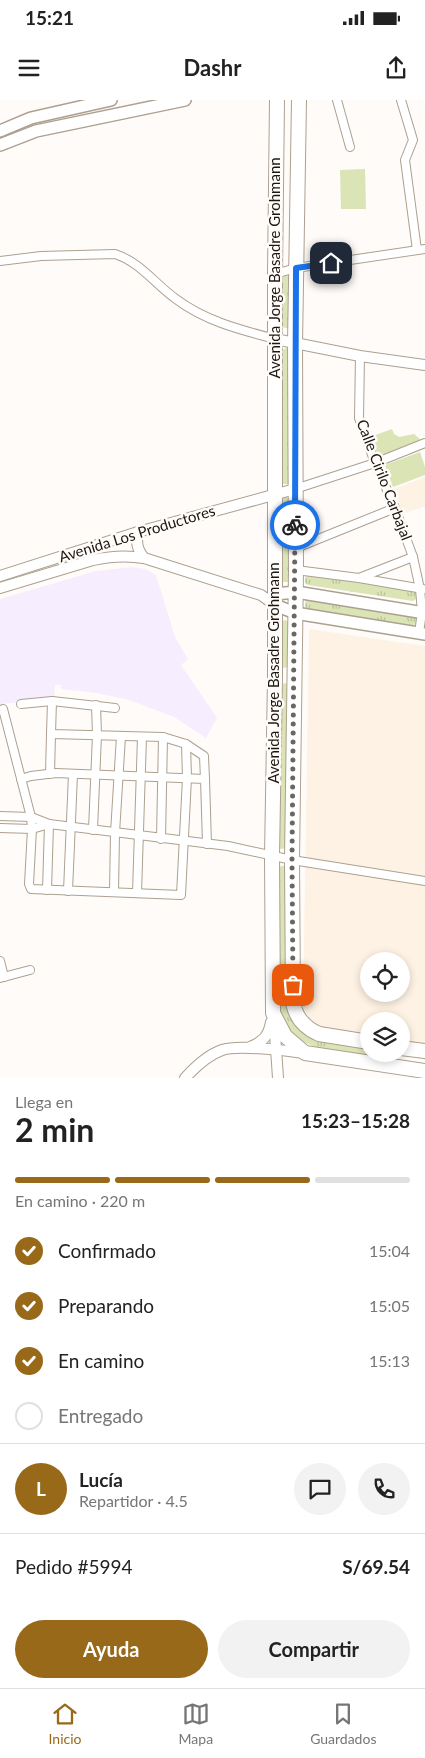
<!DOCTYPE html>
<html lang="es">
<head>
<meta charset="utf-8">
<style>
  :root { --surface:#fff; --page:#f2f2f2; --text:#222; --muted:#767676; --line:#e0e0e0; --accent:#976919 }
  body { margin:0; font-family:Lato,sans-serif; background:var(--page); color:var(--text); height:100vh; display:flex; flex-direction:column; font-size:19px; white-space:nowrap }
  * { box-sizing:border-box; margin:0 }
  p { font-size:16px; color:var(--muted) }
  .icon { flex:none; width:28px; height:28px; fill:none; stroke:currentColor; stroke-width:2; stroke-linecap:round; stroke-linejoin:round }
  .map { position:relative; height:978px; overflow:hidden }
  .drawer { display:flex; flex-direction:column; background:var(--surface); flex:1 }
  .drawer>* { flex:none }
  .controls { position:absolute; left:360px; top:852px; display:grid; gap:10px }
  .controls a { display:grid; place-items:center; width:50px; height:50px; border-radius:50%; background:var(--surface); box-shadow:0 2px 8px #0003; font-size:25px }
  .pin { position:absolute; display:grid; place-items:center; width:42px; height:42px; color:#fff; margin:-21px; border-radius:10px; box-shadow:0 2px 8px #0006 }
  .courier { position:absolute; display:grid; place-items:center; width:50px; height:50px; margin:-25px; border:4px solid #1a73e8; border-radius:50%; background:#fff; color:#222; box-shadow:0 1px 6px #0007 }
  .head em { font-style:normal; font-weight:700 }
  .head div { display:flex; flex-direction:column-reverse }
  .head { display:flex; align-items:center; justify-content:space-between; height:85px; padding:0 15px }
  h1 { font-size:32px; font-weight:700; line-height:38px }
  .bar { display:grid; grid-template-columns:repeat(4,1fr); gap:8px 5px; align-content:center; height:60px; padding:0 15px }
  .bar i { height:6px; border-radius:4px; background:var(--line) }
  .bar .current { background:var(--accent) }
  .bar p { grid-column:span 4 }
  .line { display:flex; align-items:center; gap:12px; padding:0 15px; border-top:1px solid var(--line) }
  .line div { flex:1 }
  .round { display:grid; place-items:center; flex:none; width:52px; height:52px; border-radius:26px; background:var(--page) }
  ol { padding:0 15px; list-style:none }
  li { display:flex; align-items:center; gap:15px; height:55px }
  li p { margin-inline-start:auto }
  li .icon { padding:5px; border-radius:50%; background:var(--accent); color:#fff; stroke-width:4 }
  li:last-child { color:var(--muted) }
  li i { width:28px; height:28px; border:2px solid var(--line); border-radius:50% }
  .action { display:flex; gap:10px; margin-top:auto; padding:10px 15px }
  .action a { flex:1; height:58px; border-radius:30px; background:var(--accent); color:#fff; font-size:20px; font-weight:700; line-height:58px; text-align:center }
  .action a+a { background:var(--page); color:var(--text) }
  .status { display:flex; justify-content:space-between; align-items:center; height:35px; padding:0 25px; background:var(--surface); direction:ltr }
  .status svg { height:14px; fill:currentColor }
  header { display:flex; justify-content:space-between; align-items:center; height:65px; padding:0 15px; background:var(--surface); font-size:22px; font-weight:700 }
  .tabs { display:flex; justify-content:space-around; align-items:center; height:70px; border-top:1px solid var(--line); background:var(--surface); font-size:14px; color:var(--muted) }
  .tabs a { display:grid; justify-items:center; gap:2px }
  .tabs .current { color:var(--accent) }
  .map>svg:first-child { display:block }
  .commercial { fill:#f6eeff }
  .built { fill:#fef2e4; fill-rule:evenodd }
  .grass { fill:url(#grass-tufts) }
  .park { fill:#dae4b4 }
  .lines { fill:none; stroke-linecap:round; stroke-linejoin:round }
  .minor-casing { stroke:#ada090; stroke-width:10 }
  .tertiary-casing { stroke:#ada090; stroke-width:12 }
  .secondary-casing { stroke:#ada090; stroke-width:14 }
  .trunk-casing { stroke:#ada090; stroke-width:16 }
  .minor { stroke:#fff; stroke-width:8 }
  .tertiary { stroke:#fff; stroke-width:10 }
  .secondary { stroke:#fff; stroke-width:11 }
  .trunk { stroke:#fff; stroke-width:14 }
  .done { stroke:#6a6661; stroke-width:5; stroke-dasharray:0 9 }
  .route { stroke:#1a73e8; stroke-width:6 }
  .labels { text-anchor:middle; stroke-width:5; stroke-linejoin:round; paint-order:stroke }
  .street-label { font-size:15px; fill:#1b1610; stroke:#fefbf8 }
</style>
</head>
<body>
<div class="status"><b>15:21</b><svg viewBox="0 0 49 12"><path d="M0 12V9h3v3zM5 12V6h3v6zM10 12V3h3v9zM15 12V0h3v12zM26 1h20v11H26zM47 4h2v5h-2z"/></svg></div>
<header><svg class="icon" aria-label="menu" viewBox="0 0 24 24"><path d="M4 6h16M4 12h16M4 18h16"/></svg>Dashr<svg class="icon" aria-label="share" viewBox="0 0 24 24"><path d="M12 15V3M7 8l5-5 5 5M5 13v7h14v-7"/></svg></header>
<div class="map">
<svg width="425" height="978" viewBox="0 0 425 978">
  <defs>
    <pattern id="grass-tufts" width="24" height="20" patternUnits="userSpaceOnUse" patternTransform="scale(1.25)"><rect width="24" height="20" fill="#dae4b4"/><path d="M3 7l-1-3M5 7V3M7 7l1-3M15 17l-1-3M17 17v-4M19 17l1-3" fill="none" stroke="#bac39a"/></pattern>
  </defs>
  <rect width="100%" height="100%" fill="#fefbf8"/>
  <!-- commercial -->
  <polygon class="commercial" points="133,467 145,469 156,475 175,537 188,559 181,565 217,618 206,638 174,617 129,600 97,593 61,589 61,585 55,585 54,599 0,604 0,499 96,471"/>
  <!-- built -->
  <g class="built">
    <polygon points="425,377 425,406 403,414 393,389"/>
    <path d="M309,529l116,17v401l-24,-4v-22h-32v17l-50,-8 -10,-11 -6,-10zM369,861h32v33h-32z"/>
  </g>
  <!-- grass -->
  <g class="grass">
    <polygon points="289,175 292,179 289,228 285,228 282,226 282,180 283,177"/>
    <polygon points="287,248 291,252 290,381 288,384 284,384 280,382 281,253 282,250"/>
    <polygon points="286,397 290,401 290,479 288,482 284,482 280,480 281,398"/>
    <polygon points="309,475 412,490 416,493 416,499 413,501 308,485 305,483 305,477"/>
    <polygon points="309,499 414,516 417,519 416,523 412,527 310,511 305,507 305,502"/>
    <polygon points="286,520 290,524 290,564 288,567 283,568 280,565 281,521"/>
    <polygon points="286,583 289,587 286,748 281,749 278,746 281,584"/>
    <path d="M281,766h5l4,150 79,31v7h20l-5,5c-14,-3 -29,-5 -43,-7 -32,-5 -51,-10 -62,-45v-138z"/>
  </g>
  <!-- park -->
  <g class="park">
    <polygon points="365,69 366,109 341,109 340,70"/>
    <polygon points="392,329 394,334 399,337 414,334 421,340 378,357 370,337"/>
    <polygon points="420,352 425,367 425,375 393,387 385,365"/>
  </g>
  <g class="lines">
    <defs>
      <g id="minor">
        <polyline points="337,0 350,47"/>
        <polyline points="401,0 413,40 405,60 417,150"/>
        <path d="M0,161l41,-5 74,-2c25,8 40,30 61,45 29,22 65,31 99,40"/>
        <polyline points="275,174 296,168 425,149"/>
        <polyline points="360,256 359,318 375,363 395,408 413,457 420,489 422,512 419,533"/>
        <polyline points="295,389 375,363 425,343"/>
        <polyline points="296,448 395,408"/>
        <polyline points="296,470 359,478 423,489"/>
        <polyline points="359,478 413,457"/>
        <polyline points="21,604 52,601 115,608"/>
        <polyline points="3,609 31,717 32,729 29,784 31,789 181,795 187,678 186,644 163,637 51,634 52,601"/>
        <polyline points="186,644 204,656 205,679"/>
        <polyline points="50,674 51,634"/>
        <polyline points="21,679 31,676 56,673 205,679 207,744"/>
        <polyline points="0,716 31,717 49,724 228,746 292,760 425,781"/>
        <polyline points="0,728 32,729 49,724"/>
        <polyline points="93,730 97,635 96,605"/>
        <polyline points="161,739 163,637"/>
        <polyline points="47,790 49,724"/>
        <polyline points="68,791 73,674"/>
        <polyline points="114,792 115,733 121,636"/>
        <polyline points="137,793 142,637"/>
        <polyline points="0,861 4,877"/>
        <polyline points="0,878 30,870"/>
      </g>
      <g id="tertiary">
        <polyline points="275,239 360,256 425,265"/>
        <path d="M138,432c-2,11 -1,17 6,26"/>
        <polyline points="0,476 138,432 295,389"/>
        <path d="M0,488l93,-28c18,-4 33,-5 51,-2l117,37 14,10"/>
        <polyline points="274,919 278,978"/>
        <path d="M250,947c13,-5 19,-12 21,-25"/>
        <path d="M185,978c10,-11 23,-23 37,-28 17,-6 64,1 83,3"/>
      </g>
      <g id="secondary">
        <polyline points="0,31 31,18 111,0"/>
        <polyline points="0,45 36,31 185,0"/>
        <polyline points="275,494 296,492 425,513"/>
        <polyline points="275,505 295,513 425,534"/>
      </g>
      <g id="trunk">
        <polyline points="277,0 275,174 275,577 272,756 273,913 285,936 305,953 425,971"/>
        <path d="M299,0l-4,244 1,226 -4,290 1,143c3,15 12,25 26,31l50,8"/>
        <polyline points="401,948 425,951"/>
      </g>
    </defs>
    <!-- minor casing -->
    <use href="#minor" class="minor-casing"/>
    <!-- tertiary casing -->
    <use href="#tertiary" class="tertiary-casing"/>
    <!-- secondary casing -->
    <use href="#secondary" class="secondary-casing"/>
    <!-- trunk casing -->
    <use href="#trunk" class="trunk-casing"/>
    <!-- minor -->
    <use href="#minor" class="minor"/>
    <!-- tertiary -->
    <use href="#tertiary" class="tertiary"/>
    <!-- secondary -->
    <use href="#secondary" class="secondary"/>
    <!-- trunk -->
    <use href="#trunk" class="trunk"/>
  </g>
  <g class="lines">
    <!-- done -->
    <polyline class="done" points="293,885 292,760 295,425"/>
    <!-- route -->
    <polyline class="route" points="295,425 296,168 331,163"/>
  </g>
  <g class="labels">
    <!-- street labels -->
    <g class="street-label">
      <text transform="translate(275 168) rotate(-90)" y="5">Avenida Jorge Basadre Grohmann</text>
      <text transform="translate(384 380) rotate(69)" y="5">Calle Cirilo Carbajal</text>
      <text transform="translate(137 434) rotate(-17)" y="5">Avenida Los Productores</text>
      <text transform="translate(274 573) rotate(-90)" y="5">Avenida Jorge Basadre Grohmann</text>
    </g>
  </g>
</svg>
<div class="controls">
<a><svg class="icon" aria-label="locate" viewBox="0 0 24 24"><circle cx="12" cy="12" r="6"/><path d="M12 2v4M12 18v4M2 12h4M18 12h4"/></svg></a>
<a><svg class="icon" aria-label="layers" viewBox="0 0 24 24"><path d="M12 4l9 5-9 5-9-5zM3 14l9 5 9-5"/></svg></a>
</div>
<div class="pin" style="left:293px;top:885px;background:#ea580c"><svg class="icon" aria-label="bag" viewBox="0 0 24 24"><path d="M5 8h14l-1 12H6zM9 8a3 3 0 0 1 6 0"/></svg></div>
<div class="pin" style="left:331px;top:163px;background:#1f2937"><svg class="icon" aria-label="home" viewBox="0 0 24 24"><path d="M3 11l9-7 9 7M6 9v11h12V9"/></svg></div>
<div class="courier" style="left:295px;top:425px"><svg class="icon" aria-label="bike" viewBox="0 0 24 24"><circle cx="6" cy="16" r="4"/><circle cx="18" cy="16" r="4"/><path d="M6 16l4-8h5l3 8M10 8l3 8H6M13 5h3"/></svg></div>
</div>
<section class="drawer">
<div class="head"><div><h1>2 min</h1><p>Llega en</p></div><em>15:23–15:28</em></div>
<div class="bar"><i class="current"></i><i class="current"></i><i class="current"></i><i></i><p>En camino · 220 m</p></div>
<ol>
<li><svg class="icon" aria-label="check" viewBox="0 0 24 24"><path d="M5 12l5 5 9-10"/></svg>Confirmado<p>15:04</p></li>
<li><svg class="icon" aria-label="check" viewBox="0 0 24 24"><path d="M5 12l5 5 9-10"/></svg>Preparando<p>15:05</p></li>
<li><svg class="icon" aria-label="check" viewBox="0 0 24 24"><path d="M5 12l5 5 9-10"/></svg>En camino<p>15:13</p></li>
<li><i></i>Entregado</li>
</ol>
<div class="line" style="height:90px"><b class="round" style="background:var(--accent);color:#fff">L</b><div><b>Lucía</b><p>Repartidor · 4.5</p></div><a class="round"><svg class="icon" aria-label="chat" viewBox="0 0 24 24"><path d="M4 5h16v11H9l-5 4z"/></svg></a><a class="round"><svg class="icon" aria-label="phone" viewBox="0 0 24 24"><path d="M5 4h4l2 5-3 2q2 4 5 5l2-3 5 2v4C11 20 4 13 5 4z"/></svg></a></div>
<div class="line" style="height:65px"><div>Pedido #5994</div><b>S/69.54</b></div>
<div class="action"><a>Ayuda</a><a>Compartir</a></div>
</section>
<nav class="tabs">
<a class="current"><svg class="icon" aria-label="home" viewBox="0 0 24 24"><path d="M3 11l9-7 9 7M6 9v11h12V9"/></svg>Inicio</a>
<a><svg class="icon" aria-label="map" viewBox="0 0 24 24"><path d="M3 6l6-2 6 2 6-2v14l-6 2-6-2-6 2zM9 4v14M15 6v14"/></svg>Mapa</a>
<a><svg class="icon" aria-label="saved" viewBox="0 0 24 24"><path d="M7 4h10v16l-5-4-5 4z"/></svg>Guardados</a>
</nav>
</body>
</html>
